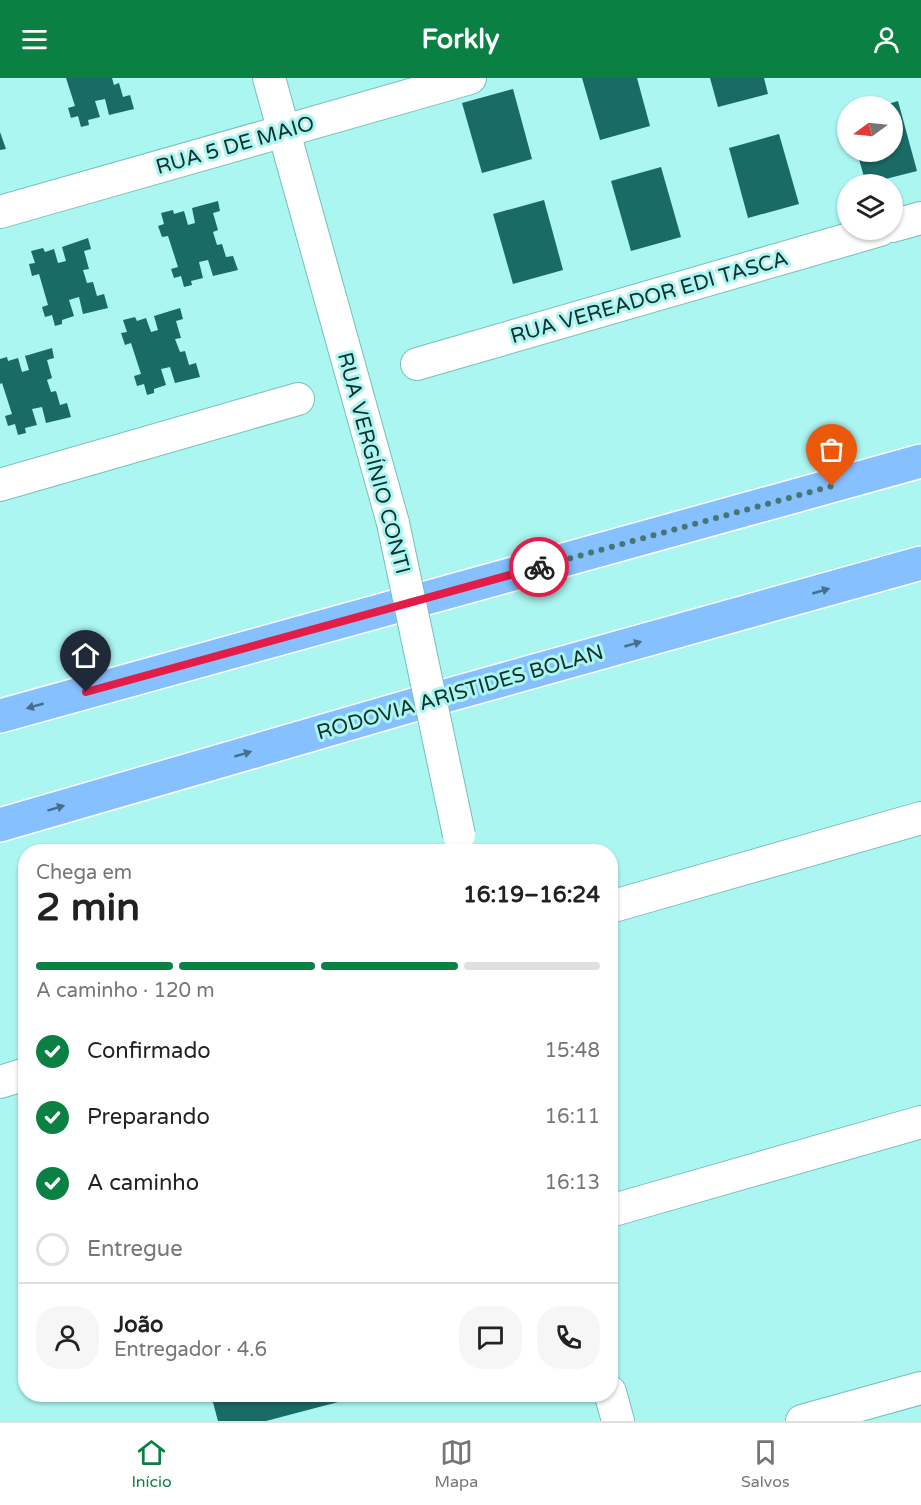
<!DOCTYPE html>
<html lang="pt">
<head>
<meta charset="utf-8">
<style>
  :root { --surface:#fff; --page:#f6f6f6; --text:#222; --muted:#767676; --line:#e0e0e0; --accent:#0b8043 }
  body { margin:0; font-family:"Varela Round",sans-serif; background:var(--page); color:var(--text); height:100vh; display:flex; flex-direction:column; font-size:22px; white-space:nowrap }
  * { box-sizing:border-box; margin:0 }
  p { font-size:20px; color:var(--muted) }
  .icon { flex:none; width:33px; height:33px; fill:none; stroke:currentColor; stroke-width:2; stroke-linecap:round; stroke-linejoin:round }
  .map { position:relative; flex:1; overflow:hidden }
  .details { position:absolute; left:18px; top:766px; width:600px; height:558px; display:flex; flex-direction:column; background:var(--surface); border-radius:24px; box-shadow:0 2px 4px #0004 }
  .details>* { flex:none }
  .needle { width:39px; rotate:255deg }
  .buttons { position:absolute; left:837px; top:18px; display:grid; gap:12px }
  .buttons a { display:grid; place-items:center; width:66px; height:66px; border-radius:50%; background:var(--surface); box-shadow:0 2px 4px #0004; font-size:30px }
  .pin { position:absolute; display:grid; place-items:center; width:51px; height:51px; color:#fff; margin:-62px -26px; border-radius:50% 50% 50% 0; rotate:-45deg; box-shadow:0 0 6px #0007 }
  .pin .icon { rotate:45deg }
  .courier { position:absolute; display:grid; place-items:center; width:60px; height:60px; margin:-30px; border:4px solid #e11d48; border-radius:50%; background:#fff; color:#222; box-shadow:0 2px 8px #0007 }
  .head em { font-style:normal; font-weight:700 }
  .head div { display:flex; flex-direction:column-reverse }
  .head { display:flex; align-items:center; justify-content:space-between; height:102px; padding:0 18px }
  h1 { font-size:39px; font-weight:700; line-height:45px }
  .bar { display:grid; grid-template-columns:repeat(4,1fr); gap:9px 6px; align-content:center; height:72px; padding:0 18px }
  .bar i { height:8px; border-radius:4px; background:var(--line) }
  .bar .selected { background:var(--accent) }
  .bar p { grid-column:span 4 }
  .line { display:flex; align-items:center; gap:15px; padding:0 18px; border-top:2px solid var(--line) }
  .line div { flex:1 }
  .round { display:grid; place-items:center; flex:none; width:63px; height:63px; border-radius:24px; background:var(--page) }
  ol { padding:0 18px; list-style:none }
  li { display:flex; align-items:center; gap:18px; height:66px }
  li p { margin-inline-start:auto }
  li .icon { padding:6px; border-radius:50%; background:var(--accent); color:#fff; stroke-width:4 }
  li:last-child { color:var(--muted) }
  li i { width:33px; height:33px; border:3px solid var(--line); border-radius:50% }
  header { display:flex; justify-content:space-between; align-items:center; height:78px; padding:0 18px; background:var(--accent); color:#fff; font-size:27px; font-weight:700 }
  .dock { display:flex; justify-content:space-around; align-items:center; height:84px; border-top:2px solid var(--line); background:var(--surface); font-size:16px; color:var(--muted) }
  .dock a { display:grid; justify-items:center; gap:3px }
  .dock .selected { color:var(--accent) }
  .map>svg:first-child { display:block }
  .building { fill:#1a6a66 }
  .lines { fill:none; stroke-linecap:round; stroke-linejoin:round }
  .minor-casing { stroke:#76bfba; stroke-width:34 }
  .trunk-casing { stroke:#fff; stroke-width:36 }
  .minor { stroke:#fff; stroke-width:32 }
  .trunk { stroke:#86c0ff; stroke-width:33 }
  .minor-bridge-casing { stroke:#76bfba; stroke-width:34; stroke-linecap:butt }
  .minor-bridge { stroke:#fff; stroke-width:32 }
  .oneway { fill:#45708c }
  .done { stroke:#477572; stroke-width:6; stroke-dasharray:0 10.8 }
  .route { stroke:#e11d48; stroke-width:8 }
  .labels { text-anchor:middle; stroke-width:6; stroke-linejoin:round; paint-order:stroke }
  .street-label { font-size:21px; fill:#102f2d; stroke:#acf6f2 }
</style>
</head>
<body>
<header><svg class="icon" aria-label="menu" viewBox="0 0 24 24"><path d="M4 6h16M4 12h16M4 18h16"/></svg>Forkly<svg class="icon" aria-label="person" viewBox="0 0 24 24"><circle cx="12" cy="8" r="4"/><path d="M4 21q1-7 8-7t8 7"/></svg></header>
<div class="map">
<svg width="921" height="1343" viewBox="0 0 921 1343">
  <rect width="100%" height="100%" fill="#acf6f2"/>
  <!-- building -->
  <g class="building">
    <polygon points="66,0 112,0 114,7 119,5 123,19 130,17 134,31 109,37 105,21 95,23 100,39 88,42 89,47 81,49 78,38 71,40 68,30 75,28"/>
    <polygon points="582,0 637,0 650,48 600,62"/>
    <polygon points="710,0 764,0 768,16 718,29"/>
    <polygon points="513,11 532,81 482,95 462,25"/>
    <polygon points="898,23 917,93 866,106 857,74 892,74 892,28 881,28"/>
    <polygon points="0,54 6,71 0,72"/>
    <polygon points="779,56 799,126 748,140 729,70"/>
    <polygon points="661,89 681,159 631,173 611,103"/>
    <polygon points="544,122 563,192 513,206 493,136"/>
    <polygon points="218,123 220,133 213,135 218,152 213,154 217,167 222,166 226,179 233,178 238,192 213,198 208,182 199,184 203,200 191,203 192,207 184,209 181,198 174,200 171,191 178,189 168,158 162,159 158,148 164,146 161,135 173,132 174,136 184,133 188,147 195,145 192,130"/>
    <polygon points="88,160 91,171 84,173 89,191 83,192 87,205 93,204 97,218 104,216 108,230 83,236 79,219 69,222 74,238 62,242 62,246 55,248 52,237 45,239 42,229 48,227 39,196 32,198 29,186 35,185 31,173 43,170 45,174 54,171 58,185 66,183 62,169"/>
    <polygon points="180,230 183,241 176,243 181,260 175,261 180,274 185,273 189,287 196,285 200,299 175,305 170,289 161,291 166,307 154,311 154,315 147,317 144,306 137,308 134,298 141,296 131,265 125,267 121,255 127,254 123,242 135,239 137,243 146,240 151,254 158,252 154,238"/>
    <polygon points="52,270 54,280 47,282 52,300 47,302 51,314 56,313 60,327 67,325 71,339 46,345 42,329 32,331 37,347 25,350 26,355 18,357 15,346 8,348 5,338 12,336 2,305 0,306 0,281 7,279 8,283 18,280 22,294 29,292 25,278"/>
    <polygon points="211,1317 361,1317 361,1318 266,1343 218,1343"/>
  </g>
  <g class="lines">
    <defs>
      <g id="minor">
        <polyline points="269,0 393,445"/>
        <polyline points="0,134 470,0"/>
        <polyline points="892,148 921,140"/>
        <polyline points="417,286 880,152"/>
        <polyline points="0,407 298,321"/>
        <polyline points="610,829 921,740"/>
        <polyline points="0,1004 26,996"/>
        <polyline points="610,1133 921,1044"/>
        <polyline points="610,1314 618,1343"/>
        <polyline points="802,1343 921,1310"/>
      </g>
      <g id="trunk">
        <polyline points="0,638 921,383"/>
        <polyline points="0,747 420,625 921,485"/>
      </g>
    </defs>
    <!-- minor casing -->
    <use href="#minor" class="minor-casing"/>
    <!-- trunk casing -->
    <use href="#trunk" class="trunk-casing"/>
    <!-- minor -->
    <use href="#minor" class="minor"/>
    <!-- trunk -->
    <use href="#trunk" class="trunk"/>
    <defs>
      <polyline id="minor-bridge" points="393,445 459,757"/>
    </defs>
    <!-- minor-bridge casing -->
    <use href="#minor-bridge" class="minor-bridge-casing"/>
    <!-- minor-bridge -->
    <use href="#minor-bridge" class="minor-bridge"/>
  </g>
  <!-- one-way arrows -->
  <defs><path id="oneway-solid" d="M-6-.8H1V-3.2L6.5 0L1 3.2V.8H-6Z" transform="scale(1.5)"/></defs>
  <g class="oneway">
    <use href="#oneway-solid" transform="translate(821 513) rotate(-16)"/>
    <use href="#oneway-solid" transform="translate(633 566) rotate(-16)"/>
    <use href="#oneway-solid" transform="translate(35 628) rotate(164)"/>
    <use href="#oneway-solid" transform="translate(243 676) rotate(-16)"/>
    <use href="#oneway-solid" transform="translate(56 730) rotate(-17)"/>
  </g>
  <g class="lines">
    <!-- done -->
    <polyline class="done" points="539,489 832,408"/>
    <!-- route -->
    <polyline class="route" points="86,614 539,489"/>
  </g>
  <g class="labels">
    <!-- street labels -->
    <g class="street-label">
      <text transform="translate(235 67) rotate(-16)" y="7">RUA 5 DE MAIO</text>
      <text transform="translate(649 219) rotate(-16)" y="7">RUA VEREADOR EDI TASCA</text>
      <text transform="translate(374 385) rotate(75)" y="7">RUA VERGÍNIO CONTI</text>
      <text transform="translate(460 614) rotate(-16)" y="7">RODOVIA ARISTIDES BOLAN</text>
    </g>
  </g>
</svg>
<div class="buttons">
<a><svg class="needle" viewBox="-14 -14 28 28"><path d="M0-13l5 13h-10z" fill="#e53935"/><path d="M0 13l5-13h-10z" fill="#767676"/></svg></a>
<a><svg class="icon" aria-label="layers" viewBox="0 0 24 24"><path d="M12 4l9 5-9 5-9-5zM3 14l9 5 9-5"/></svg></a>
</div>
<div class="pin" style="left:832px;top:408px;background:#ea580c"><svg class="icon" aria-label="bag" viewBox="0 0 24 24"><path d="M5 8h14l-1 12H6zM9 8a3 3 0 0 1 6 0"/></svg></div>
<div class="pin" style="left:86px;top:614px;background:#1f2937"><svg class="icon" aria-label="home" viewBox="0 0 24 24"><path d="M3 11l9-7 9 7M6 9v11h12V9"/></svg></div>
<div class="courier" style="left:539px;top:489px"><svg class="icon" aria-label="bike" viewBox="0 0 24 24"><circle cx="6" cy="16" r="4"/><circle cx="18" cy="16" r="4"/><path d="M6 16l4-8h5l3 8M10 8l3 8H6M13 5h3"/></svg></div>
<section class="details">
<div class="head"><div><h1>2 min</h1><p>Chega em</p></div><em>16:19–16:24</em></div>
<div class="bar"><i class="selected"></i><i class="selected"></i><i class="selected"></i><i></i><p>A caminho · 120 m</p></div>
<ol>
<li><svg class="icon" aria-label="check" viewBox="0 0 24 24"><path d="M5 12l5 5 9-10"/></svg>Confirmado<p>15:48</p></li>
<li><svg class="icon" aria-label="check" viewBox="0 0 24 24"><path d="M5 12l5 5 9-10"/></svg>Preparando<p>16:11</p></li>
<li><svg class="icon" aria-label="check" viewBox="0 0 24 24"><path d="M5 12l5 5 9-10"/></svg>A caminho<p>16:13</p></li>
<li><i></i>Entregue</li>
</ol>
<div class="line" style="height:108px"><a class="round"><svg class="icon" aria-label="person" viewBox="0 0 24 24"><circle cx="12" cy="8" r="4"/><path d="M4 21q1-7 8-7t8 7"/></svg></a><div><b>João</b><p>Entregador · 4.6</p></div><a class="round"><svg class="icon" aria-label="chat" viewBox="0 0 24 24"><path d="M4 5h16v11H9l-5 4z"/></svg></a><a class="round"><svg class="icon" aria-label="phone" viewBox="0 0 24 24"><path d="M5 4h4l2 5-3 2q2 4 5 5l2-3 5 2v4C11 20 4 13 5 4z"/></svg></a></div>
</section>
</div>
<nav class="dock">
<a class="selected"><svg class="icon" aria-label="home" viewBox="0 0 24 24"><path d="M3 11l9-7 9 7M6 9v11h12V9"/></svg>Início</a>
<a><svg class="icon" aria-label="map" viewBox="0 0 24 24"><path d="M3 6l6-2 6 2 6-2v14l-6 2-6-2-6 2zM9 4v14M15 6v14"/></svg>Mapa</a>
<a><svg class="icon" aria-label="saved" viewBox="0 0 24 24"><path d="M7 4h10v16l-5-4-5 4z"/></svg>Salvos</a>
</nav>
</body>
</html>
